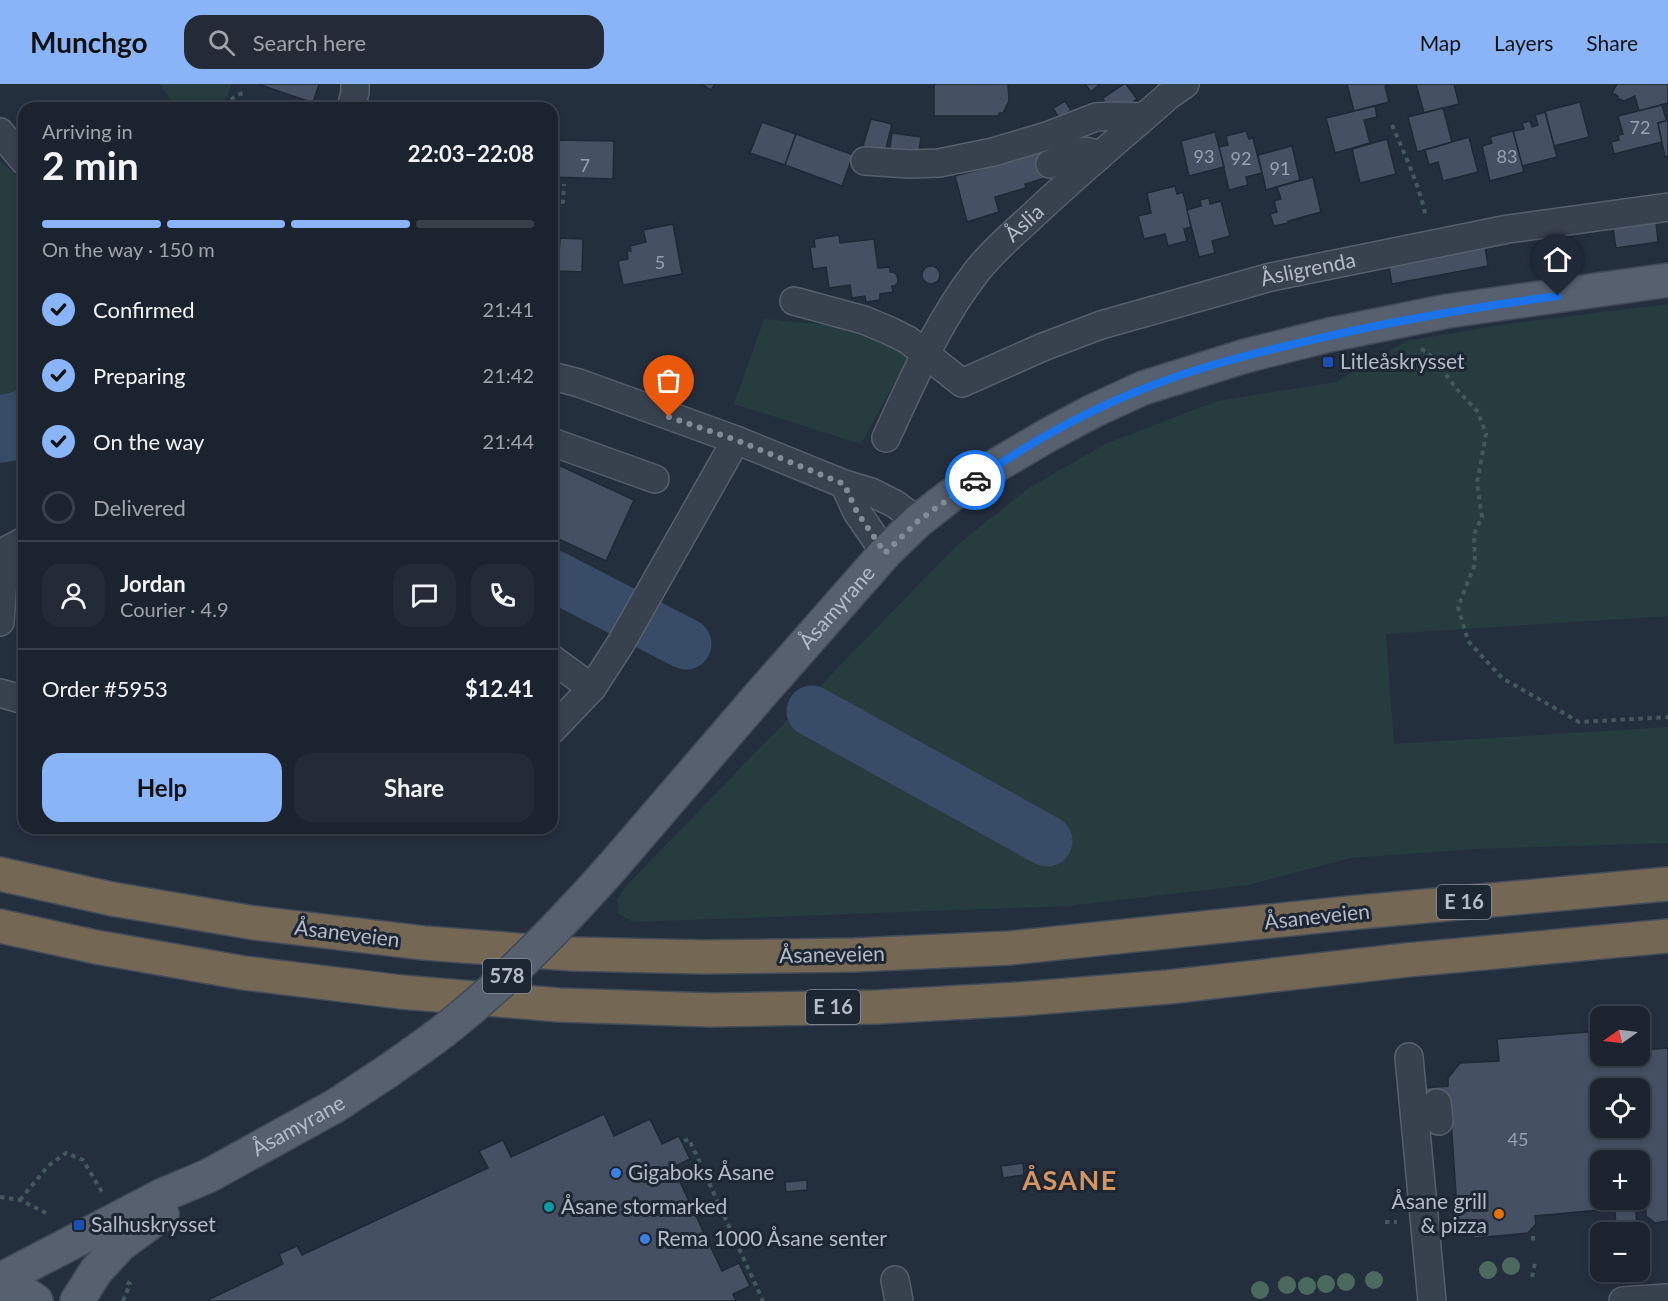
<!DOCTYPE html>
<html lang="en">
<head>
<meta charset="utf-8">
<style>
  :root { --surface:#1b232e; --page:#242b36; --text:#f1f3f6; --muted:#a0a4aa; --line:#39404a; --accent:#8ab4f8 }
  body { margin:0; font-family:Lato,sans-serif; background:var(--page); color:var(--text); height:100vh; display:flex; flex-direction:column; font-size:22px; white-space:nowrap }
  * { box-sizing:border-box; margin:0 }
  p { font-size:20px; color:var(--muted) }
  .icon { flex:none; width:33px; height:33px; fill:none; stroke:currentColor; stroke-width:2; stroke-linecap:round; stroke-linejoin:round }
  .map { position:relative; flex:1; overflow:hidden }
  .details { position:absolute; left:18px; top:18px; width:540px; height:732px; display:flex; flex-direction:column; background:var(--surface); border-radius:18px; box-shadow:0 3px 9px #0003,0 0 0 2px var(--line) }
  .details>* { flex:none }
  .needle { width:39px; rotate:256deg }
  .buttons { position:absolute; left:1590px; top:922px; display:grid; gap:12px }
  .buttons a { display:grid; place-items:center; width:60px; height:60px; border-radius:12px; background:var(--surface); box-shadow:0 3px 9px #0003,0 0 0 2px var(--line); font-size:30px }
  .pin { position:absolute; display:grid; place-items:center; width:51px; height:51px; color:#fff; margin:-62px -26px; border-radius:50% 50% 50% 0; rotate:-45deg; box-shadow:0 0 6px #0007 }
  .pin .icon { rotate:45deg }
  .courier { position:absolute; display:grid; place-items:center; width:60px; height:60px; margin:-30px; border:4px solid #1a73e8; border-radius:50%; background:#fff; color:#222; box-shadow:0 2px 8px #0007 }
  .head em { font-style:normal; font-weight:700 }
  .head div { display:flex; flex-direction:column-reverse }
  .head { display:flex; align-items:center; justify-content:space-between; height:102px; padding:0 24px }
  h1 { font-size:39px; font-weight:700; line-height:45px }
  .bar { display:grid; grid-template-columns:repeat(4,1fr); gap:9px 6px; align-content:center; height:72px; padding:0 24px }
  .bar i { height:8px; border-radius:4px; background:var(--line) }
  .bar .selected { background:var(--accent) }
  .bar p { grid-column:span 4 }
  .line { display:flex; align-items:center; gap:15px; padding:0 24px; border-top:2px solid var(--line) }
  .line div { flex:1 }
  .round { display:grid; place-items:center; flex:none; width:63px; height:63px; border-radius:18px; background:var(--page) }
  ol { padding:0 24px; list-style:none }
  li { display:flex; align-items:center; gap:18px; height:66px }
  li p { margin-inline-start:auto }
  li .icon { padding:6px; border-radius:50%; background:var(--accent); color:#111; stroke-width:4 }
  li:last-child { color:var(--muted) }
  li i { width:33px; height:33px; border:3px solid var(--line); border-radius:50% }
  .cta { display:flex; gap:12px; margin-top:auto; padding:12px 24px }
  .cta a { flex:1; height:69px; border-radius:18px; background:var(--accent); color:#111; font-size:24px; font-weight:700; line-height:69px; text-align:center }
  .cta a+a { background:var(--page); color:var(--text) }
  header { display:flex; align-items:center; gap:36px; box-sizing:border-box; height:84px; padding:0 30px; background:var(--accent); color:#111 }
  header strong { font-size:28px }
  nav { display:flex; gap:33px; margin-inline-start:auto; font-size:21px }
  .search { width:420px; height:54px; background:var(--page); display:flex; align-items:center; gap:15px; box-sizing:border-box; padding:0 21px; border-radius:18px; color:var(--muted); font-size:22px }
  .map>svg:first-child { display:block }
  .green { fill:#263c3f }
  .water { fill:#394c67 }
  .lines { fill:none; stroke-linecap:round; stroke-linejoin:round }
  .river { stroke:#394c67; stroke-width:51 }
  .building { fill:#455162; stroke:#1f2835; stroke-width:1.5; fill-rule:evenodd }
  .minor-casing { stroke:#565f6c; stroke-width:30 }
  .major-casing { stroke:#414a57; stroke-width:36 }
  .highway-casing { stroke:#434c59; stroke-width:36 }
  .path { stroke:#44595c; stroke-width:4; stroke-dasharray:4.5 4.5; stroke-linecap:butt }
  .minor { stroke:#38414e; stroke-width:27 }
  .major { stroke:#56606e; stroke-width:33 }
  .highway { stroke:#746855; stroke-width:33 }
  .major-bridge-casing { stroke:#414a57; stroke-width:36; stroke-linecap:butt }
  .major-bridge { stroke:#56606e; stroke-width:33 }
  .tree { fill:#4b6a5d }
  .done { stroke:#828b98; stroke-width:6; stroke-dasharray:0 10.8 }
  .route { stroke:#1a73e8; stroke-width:8 }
  .transit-dot { fill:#1a4fb4; stroke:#1d2633; stroke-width:2 }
  .shop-dot { fill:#3f7fe0; stroke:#1d2633; stroke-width:2 }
  .culture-dot { fill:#0f9aa8; stroke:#1d2633; stroke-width:2 }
  .food-dot { fill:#e8710a; stroke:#1d2633; stroke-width:2 }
  .labels { text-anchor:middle; stroke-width:6; stroke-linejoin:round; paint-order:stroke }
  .number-label { font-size:18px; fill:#98a1af }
  .shield { fill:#1d2633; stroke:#878f9c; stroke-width:1.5 }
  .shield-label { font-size:20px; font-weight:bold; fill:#b4bcc9 }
  .street-label { font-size:21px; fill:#b4bcc9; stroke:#1d2633 }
  .poi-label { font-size:21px; fill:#b4bcc9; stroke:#1d2633; text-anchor:start }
  .district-label { font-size:27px; font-weight:bold; letter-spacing:1.5px; fill:#d59563; stroke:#1d2633 }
</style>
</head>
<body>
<header>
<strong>Munchgo</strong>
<div class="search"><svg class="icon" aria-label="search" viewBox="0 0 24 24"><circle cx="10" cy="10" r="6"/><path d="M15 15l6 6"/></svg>Search here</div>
<nav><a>Map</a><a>Layers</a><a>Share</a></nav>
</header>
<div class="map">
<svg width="1668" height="1217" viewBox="0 0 1668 1217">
  <rect width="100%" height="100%" fill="#242f3e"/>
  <!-- green -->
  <g class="green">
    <polygon points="160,0 231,0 228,12 212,23 172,17"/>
    <polygon points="0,77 24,100 24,305 0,311"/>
    <polygon points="1668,220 1668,532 1386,550 1394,660 1668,643 1668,759 1474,765 1351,774 1248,801 1068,822 633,838 618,829 617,816 626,802 957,461 1029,404 1105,360 1217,317 1336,298 1407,257 1506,240"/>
    <polygon points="764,235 859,244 910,271 861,360 734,320"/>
  </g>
  <!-- water -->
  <polygon class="water" points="24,305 24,375 0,379 0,311"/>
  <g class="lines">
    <!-- river -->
    <g class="river">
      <polyline points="552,491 686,560"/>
      <polyline points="812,627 1047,757"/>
    </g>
  </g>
  <!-- building -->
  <g class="building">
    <polygon points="258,0 319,0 313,19"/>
    <polygon points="701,0 715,0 711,6"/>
    <polygon points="934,0 1008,0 1009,17 1003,29 999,29 999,32 934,32"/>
    <polygon points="1085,0 1100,0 1091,8"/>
    <polygon points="1124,0 1126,0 1137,15 1126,23 1107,24 1103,14"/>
    <polygon points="1347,0 1391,0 1385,2 1389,18 1354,27"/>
    <polygon points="1416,0 1454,0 1459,20 1424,29"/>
    <polygon points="1617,0 1668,0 1668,19 1639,27 1635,12 1624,17 1617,14 1618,12 1612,9"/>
    <polygon points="1065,17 1071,26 1059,34 1053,24"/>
    <polygon points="1580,18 1589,53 1554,62 1545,27"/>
    <polygon points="121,19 122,24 88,24"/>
    <polygon points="1662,21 1666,35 1666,37 1658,39 1662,58 1614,70 1611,58 1619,56 1618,51 1623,50 1618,32"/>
    <polygon points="1375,22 1377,33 1364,36 1370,59 1335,69 1326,34"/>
    <polygon points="1443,24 1452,58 1417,68 1408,33"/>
    <polygon points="1545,28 1557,73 1522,82 1513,47 1524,45 1522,39 1530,37 1532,43 1538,41 1535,31"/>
    <polygon points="871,35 892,40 885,68 863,62"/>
    <polygon points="1666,35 1668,35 1668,72 1665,73 1658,39 1666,37"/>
    <polygon points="762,38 796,50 785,81 750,69"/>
    <polygon points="1246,47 1249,55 1253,54 1262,89 1246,93 1248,101 1229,106 1219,63 1228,61 1226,52"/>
    <polygon points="1513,47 1524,88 1490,97 1482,62 1492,59 1490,53"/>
    <polygon points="1215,48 1224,83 1189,92 1181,57"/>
    <polygon points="892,49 921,53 918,74 889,70"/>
    <polygon points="796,50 853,71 842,102 785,81"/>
    <polygon points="1469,53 1478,88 1443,97 1438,78 1429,81 1425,66"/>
    <polygon points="1387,55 1396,90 1360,99 1352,65"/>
    <polygon points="552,56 614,57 613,95 552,93"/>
    <polygon points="1292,62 1300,96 1266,106 1258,71"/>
    <polygon points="1042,68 1049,93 1025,100 1026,104 995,113 999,128 967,138 955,92"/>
    <polygon points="1313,93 1321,128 1288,137 1288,139 1274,142 1270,130 1277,128 1274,117 1281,115 1277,103"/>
    <polygon points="1175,102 1177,110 1183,108 1188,128 1191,143 1184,145 1187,157 1168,162 1165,150 1144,155 1138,132 1151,129 1147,109"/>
    <polygon points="1209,114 1210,120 1221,117 1230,152 1212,157 1215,169 1199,173 1187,126 1201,122 1200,116"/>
    <polygon points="1656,138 1658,158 1616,164 1613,144"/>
    <polygon points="673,140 682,190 623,201 618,177 628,175 627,167 631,167 630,162 646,158 643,146"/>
    <polygon points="839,151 840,159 874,155 878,184 890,183 890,188 893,188 897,191 898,198 895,202 892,202 893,208 880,210 880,216 866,218 865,212 852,214 850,201 829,204 826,183 813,185 810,163 815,163 814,155"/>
    <polygon points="560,154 583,155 582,188 558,187"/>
    <polygon points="1485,162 1488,182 1392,200 1388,179"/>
    <circle cx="931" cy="191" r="9"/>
    <polygon points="552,378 634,416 606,477 552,452"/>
    <path d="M1600,947v25h40v-6l28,-2v173l-13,2 -9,-7 -1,-20h-5v-35h-40v39h12l-12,10 -65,6 1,8 -8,9 -53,5 -17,-14 -7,-104 -25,2 -3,-34 25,-2v-8l12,-15 39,-2 -2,-22zM1600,1005h40v39h-40z"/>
    <polygon points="604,1030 614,1052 650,1035 662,1060 679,1052 690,1075 673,1083 722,1187 739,1179 750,1202 733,1210 736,1217 210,1217 210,1215 283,1180 279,1170 297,1162 302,1171 488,1084 479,1067 503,1056 511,1073"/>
    <polygon points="1023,1079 1024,1091 1003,1094 1001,1082"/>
    <polygon points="807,1096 807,1106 786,1108 785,1098"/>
    <polygon points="1614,1116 1635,1116 1637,1139 1616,1141"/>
  </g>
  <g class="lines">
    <defs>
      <g id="minor">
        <polyline points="351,24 355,8 355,0"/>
        <polyline points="0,48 24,77"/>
        <polyline points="865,77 910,80 939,79 993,68 1047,52 1096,33 1112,32 1143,33"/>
        <path d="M1050,80c18,-8 31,-19 49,-8"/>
        <path id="s1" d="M794,217l70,19 26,11 18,9 54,43 81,-36 58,-22 170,-48 237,-48 160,-22"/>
        <polyline points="552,292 579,299 736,356 844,400 871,408 895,420 918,437"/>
        <path id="s2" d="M886,354c26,-56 52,-117 91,-167 19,-24 43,-43 65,-64 41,-38 84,-74 126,-111l17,-12"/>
        <polyline points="552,358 655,395"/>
        <polyline points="844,400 857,428 885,469"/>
        <polyline points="0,538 5,467 24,457"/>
        <polyline points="552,575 592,604"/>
        <polyline points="0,609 24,616"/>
        <polyline points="552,646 592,604 621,559 736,356"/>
        <polyline points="1409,973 1432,1217"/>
        <polyline points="1437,1019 1439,1037"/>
        <polyline points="895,1196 899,1217"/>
        <polyline points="1623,1217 1668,1214"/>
      </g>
      <g id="major">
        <path id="s3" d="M613,782l147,-171 125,-142 33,-32 32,-25 47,-31 51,-30 45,-24 50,-23 102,-32 84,-21 119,-24 220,-31"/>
        <path id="s4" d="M0,1196l163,-85 45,-19 127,-70 53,-35"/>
        <polyline points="0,1199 18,1205 36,1217"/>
        <polyline points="77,1217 96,1187 120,1161 162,1130"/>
      </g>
      <g id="highway">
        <polyline points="0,790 112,815 255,839 424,859 572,870 704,873 854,871 1010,864 1349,829 1668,800"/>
        <polyline points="0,842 96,863 244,889 401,908 559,921 712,926 877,923 1020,915 1168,903 1407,876 1668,852"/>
      </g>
    </defs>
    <!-- minor casing -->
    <use href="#minor" class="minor-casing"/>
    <!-- major casing -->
    <use href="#major" class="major-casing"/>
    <!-- highway casing -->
    <use href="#highway" class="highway-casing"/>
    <!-- path -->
    <g class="path">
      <path d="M227,24c5,-10 7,-14 19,-15"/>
      <path d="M1392,41c13,30 27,60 34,92"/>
      <polyline points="552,117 563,118 564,100"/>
      <polyline points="1421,265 1427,268 1441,284 1459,308 1478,328 1486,350 1477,399 1482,433 1474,450 1475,480 1458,523 1468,557 1502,594 1579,638 1668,633"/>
      <polyline points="684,1057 689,1055 763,1217"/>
      <polyline points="0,1113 20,1116 46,1129"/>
      <polyline points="20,1116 48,1082 66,1069 83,1076 102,1108"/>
      <polyline points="1385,1138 1397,1138"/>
      <polyline points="1533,1152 1533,1157"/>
      <polyline points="1532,1193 1535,1179"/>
      <polyline points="123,1217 130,1200 127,1198"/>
    </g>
    <!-- minor -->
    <use href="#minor" class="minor"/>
    <!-- major -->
    <use href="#major" class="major"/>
    <!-- highway -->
    <use href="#highway" class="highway"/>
    <defs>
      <path id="major-bridge" d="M388,987c25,-18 51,-35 74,-55 55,-45 104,-97 151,-150"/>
    </defs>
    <!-- major-bridge casing -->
    <use href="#major-bridge" class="major-bridge-casing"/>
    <!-- major-bridge -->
    <use href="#major-bridge" class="major-bridge"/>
  </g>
  <!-- trees -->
  <g class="tree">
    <circle cx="1511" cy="1182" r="9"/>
    <circle cx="1488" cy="1186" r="9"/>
    <circle cx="1374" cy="1196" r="9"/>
    <circle cx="1346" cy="1198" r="9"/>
    <circle cx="1326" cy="1200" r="9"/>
    <circle cx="1287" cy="1201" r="9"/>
    <circle cx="1307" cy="1202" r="9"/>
    <circle cx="1260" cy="1206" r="9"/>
  </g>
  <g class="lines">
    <!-- done -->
    <polyline class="done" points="669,333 736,356 844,400 857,428 885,469 918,437 975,396"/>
    <!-- route -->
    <path class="route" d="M975,396c53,-36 109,-68 168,-91 46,-19 95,-32 143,-43 90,-22 180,-38 272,-50"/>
  </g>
  <!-- markers -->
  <g class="transit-dot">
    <rect x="1322" y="272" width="12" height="12" rx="3"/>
    <rect x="73" y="1135" width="12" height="12" rx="3"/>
  </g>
  <g class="shop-dot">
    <circle cx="616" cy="1089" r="6"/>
    <circle cx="645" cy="1155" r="6"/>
  </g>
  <circle class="culture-dot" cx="549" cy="1123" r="6"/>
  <circle class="food-dot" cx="1499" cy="1130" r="6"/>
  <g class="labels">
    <!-- number labels -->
    <g class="number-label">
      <text x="1640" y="50">72</text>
      <text x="1204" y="79">93</text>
      <text x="1507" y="79">83</text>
      <text x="1241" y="81">92</text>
      <text x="585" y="88">7</text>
      <text x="1280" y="91">91</text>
      <text x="660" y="185">5</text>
      <text x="1518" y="1062">45</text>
    </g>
    <!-- shield labels -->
    <g class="shield">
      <rect x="1437" y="801" width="54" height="34" rx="4.5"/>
      <rect x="483" y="875" width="48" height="34" rx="4.5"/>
      <rect x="806" y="906" width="54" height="34" rx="4.5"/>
    </g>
    <g class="shield-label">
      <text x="1464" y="825">E 16</text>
      <text x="507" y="899">578</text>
      <text x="833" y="930">E 16</text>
    </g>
    <!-- street labels -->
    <g class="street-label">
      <text dy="7" stroke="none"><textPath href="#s2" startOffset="258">Åslia</textPath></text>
      <text dy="7" stroke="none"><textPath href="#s1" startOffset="555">Åsligrenda</textPath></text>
      <text dy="7" stroke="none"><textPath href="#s3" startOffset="342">Åsamyrane</textPath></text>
      <text transform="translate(1317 833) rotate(-6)" y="7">Åsaneveien</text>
      <text transform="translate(347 850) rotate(7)" y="7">Åsaneveien</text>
      <text transform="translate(832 871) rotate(-1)" y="7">Åsaneveien</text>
      <text dy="7" stroke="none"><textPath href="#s4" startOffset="336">Åsamyrane</textPath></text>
    </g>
    <!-- poi labels -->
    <g class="poi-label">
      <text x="1340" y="285">Litleåskrysset</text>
      <text x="628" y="1096">Gigaboks Åsane</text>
      <text x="1487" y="1125" text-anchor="end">Åsane grill<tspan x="1487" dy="24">&amp; pizza</tspan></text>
      <text x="561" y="1130">Åsane stormarked</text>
      <text x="91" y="1148">Salhuskrysset</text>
      <text x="657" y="1162">Rema 1000 Åsane senter</text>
    </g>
    <!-- district labels -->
    <g class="district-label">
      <text x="1070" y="1106">ÅSANE</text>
    </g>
  </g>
</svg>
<div class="buttons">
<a><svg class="needle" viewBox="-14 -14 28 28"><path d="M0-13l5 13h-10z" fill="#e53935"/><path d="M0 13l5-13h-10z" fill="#a0a4aa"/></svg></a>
<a><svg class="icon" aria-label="locate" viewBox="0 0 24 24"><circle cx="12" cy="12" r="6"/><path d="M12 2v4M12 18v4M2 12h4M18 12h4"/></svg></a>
<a>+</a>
<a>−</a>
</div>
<div class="pin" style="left:669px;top:333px;background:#ea580c"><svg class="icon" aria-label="bag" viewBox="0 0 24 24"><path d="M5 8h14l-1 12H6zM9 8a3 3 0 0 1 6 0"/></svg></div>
<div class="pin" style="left:1558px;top:212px;background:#1f2937"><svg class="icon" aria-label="home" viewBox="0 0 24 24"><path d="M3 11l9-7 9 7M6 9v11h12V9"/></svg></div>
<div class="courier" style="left:975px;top:396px"><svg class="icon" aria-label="car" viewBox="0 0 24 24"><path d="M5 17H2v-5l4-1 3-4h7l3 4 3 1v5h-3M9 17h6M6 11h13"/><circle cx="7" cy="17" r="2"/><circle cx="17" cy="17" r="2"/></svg></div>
<section class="details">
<div class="head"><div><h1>2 min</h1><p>Arriving in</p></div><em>22:03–22:08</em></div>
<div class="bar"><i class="selected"></i><i class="selected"></i><i class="selected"></i><i></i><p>On the way · 150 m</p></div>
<ol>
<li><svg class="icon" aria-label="check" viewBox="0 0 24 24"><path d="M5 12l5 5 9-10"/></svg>Confirmed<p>21:41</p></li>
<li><svg class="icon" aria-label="check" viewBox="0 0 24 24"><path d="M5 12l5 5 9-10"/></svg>Preparing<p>21:42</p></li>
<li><svg class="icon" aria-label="check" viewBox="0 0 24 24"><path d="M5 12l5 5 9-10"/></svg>On the way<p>21:44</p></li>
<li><i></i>Delivered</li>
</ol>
<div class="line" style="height:108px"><a class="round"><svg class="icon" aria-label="person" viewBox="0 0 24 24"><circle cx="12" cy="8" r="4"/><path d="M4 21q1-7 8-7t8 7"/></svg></a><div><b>Jordan</b><p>Courier · 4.9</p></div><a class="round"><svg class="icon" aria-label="chat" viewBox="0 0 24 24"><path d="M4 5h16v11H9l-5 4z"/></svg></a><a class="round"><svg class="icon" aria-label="phone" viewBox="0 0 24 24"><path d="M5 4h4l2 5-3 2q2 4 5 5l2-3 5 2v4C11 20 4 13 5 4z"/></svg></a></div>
<div class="line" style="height:78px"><div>Order #5953</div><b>$12.41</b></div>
<div class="cta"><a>Help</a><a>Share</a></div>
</section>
</div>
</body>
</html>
